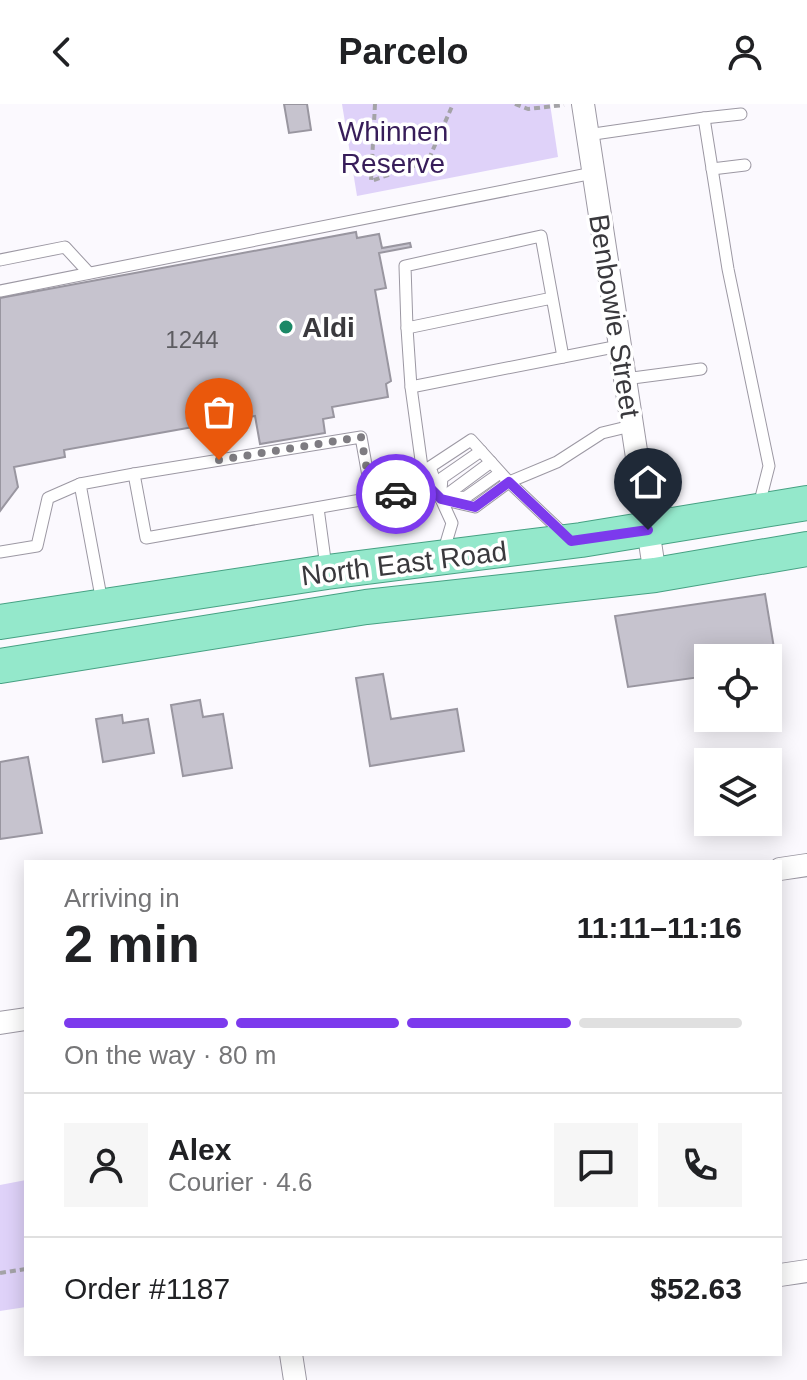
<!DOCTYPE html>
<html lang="en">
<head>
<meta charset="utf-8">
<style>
  :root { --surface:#fff; --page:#f6f6f6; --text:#202124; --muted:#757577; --line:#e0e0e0; --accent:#7c3aed }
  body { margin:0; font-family:Helvetica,sans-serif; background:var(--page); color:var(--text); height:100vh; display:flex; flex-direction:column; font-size:30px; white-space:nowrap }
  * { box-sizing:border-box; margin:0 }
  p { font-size:26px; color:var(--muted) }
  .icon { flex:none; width:44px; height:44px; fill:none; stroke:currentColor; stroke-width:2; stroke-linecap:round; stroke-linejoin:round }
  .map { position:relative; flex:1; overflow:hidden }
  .side { position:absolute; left:24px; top:756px; width:758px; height:496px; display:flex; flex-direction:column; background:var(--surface); border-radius:0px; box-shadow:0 4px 20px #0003 }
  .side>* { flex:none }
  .tools { position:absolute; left:694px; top:540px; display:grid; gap:16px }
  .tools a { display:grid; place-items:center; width:88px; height:88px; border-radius:0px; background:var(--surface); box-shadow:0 4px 20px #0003; font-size:40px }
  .pin { position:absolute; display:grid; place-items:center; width:68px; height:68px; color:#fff; margin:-82px -34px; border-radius:50% 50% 50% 0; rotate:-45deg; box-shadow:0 0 8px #0007 }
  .pin .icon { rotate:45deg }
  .courier { position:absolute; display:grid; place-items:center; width:80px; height:80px; margin:-40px; border:6px solid #7c3aed; border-radius:50%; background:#fff; color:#222; box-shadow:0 2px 10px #0007 }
  .head em { font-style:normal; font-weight:700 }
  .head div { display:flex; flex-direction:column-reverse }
  .head { display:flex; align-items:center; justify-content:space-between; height:136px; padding:0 40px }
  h1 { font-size:52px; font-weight:700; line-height:60px }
  .bar { display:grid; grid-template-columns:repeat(4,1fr); gap:12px 8px; align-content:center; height:96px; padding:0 40px }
  .bar i { height:10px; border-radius:6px; background:var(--line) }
  .bar .current { background:var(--accent) }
  .bar p { grid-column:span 4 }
  .line { display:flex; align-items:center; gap:20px; padding:0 40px; border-top:2px solid var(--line) }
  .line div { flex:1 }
  .round { display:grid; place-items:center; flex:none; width:84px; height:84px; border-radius:0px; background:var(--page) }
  header { display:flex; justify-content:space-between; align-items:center; height:104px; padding:0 40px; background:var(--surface); font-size:36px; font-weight:700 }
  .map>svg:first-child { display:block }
  .green { fill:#dfd2f9 }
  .building { fill:#c6c3ce; stroke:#9996a0; stroke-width:2 }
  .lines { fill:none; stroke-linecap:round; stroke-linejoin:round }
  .service-casing { stroke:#9c98a3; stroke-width:13 }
  .minor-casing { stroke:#9c98a3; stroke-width:24 }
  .primary-casing { stroke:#46a183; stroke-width:36 }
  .path { stroke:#a4a3a7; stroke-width:4; stroke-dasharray:6 4; stroke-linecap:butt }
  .service { stroke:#fff; stroke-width:11 }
  .minor { stroke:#fff; stroke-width:22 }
  .primary { stroke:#94e8cb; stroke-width:34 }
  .done { stroke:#7e7c81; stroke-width:8; stroke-dasharray:0 14.4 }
  .route { stroke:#7c3aed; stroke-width:10 }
  .poi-dot { fill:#1b8866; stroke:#fff; stroke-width:3 }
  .labels { text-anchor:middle; stroke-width:7; stroke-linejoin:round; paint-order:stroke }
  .number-label { font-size:24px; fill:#5d5c61 }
  .park-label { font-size:28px; fill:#371d59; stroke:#fff }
  .street-label { font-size:28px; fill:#3a393d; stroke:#fff }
  .poi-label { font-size:28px; font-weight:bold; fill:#3a393d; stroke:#fff; text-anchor:start }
</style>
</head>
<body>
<header><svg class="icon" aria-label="back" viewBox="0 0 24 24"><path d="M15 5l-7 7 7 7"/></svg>Parcelo<svg class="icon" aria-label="person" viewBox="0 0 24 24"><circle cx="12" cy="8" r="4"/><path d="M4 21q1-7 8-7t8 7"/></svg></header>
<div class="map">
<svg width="807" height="1276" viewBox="0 0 807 1276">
  <rect width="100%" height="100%" fill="#fbf9fe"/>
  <!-- green -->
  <g class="green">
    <polygon points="342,0 550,0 558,53 357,92"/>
    <polygon points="26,1076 26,1203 0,1207 0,1081"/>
  </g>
  <!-- building -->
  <g class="building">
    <polygon points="284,0 307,0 311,26 289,29"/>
    <polygon points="356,128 357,134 379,130 382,144 410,139 411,143 379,149 386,184 375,186 391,277 386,280 388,293 332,303 334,313 323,315 325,329 260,340 255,312 64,346 65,353 14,363 18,383 0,407 0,194"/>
    <polygon points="765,490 777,562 768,563 768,554 708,554 708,572 628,583 615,512"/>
    <polygon points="383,570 391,615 457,605 464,647 370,662 356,574"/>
    <polygon points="200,596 203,613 223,610 232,664 183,672 171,601"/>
    <polygon points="122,611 123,619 148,615 154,649 103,658 96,615"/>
    <polygon points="28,653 42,729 0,735 0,658"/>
  </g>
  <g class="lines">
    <defs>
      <g id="service">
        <polyline points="704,14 741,10"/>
        <polyline points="587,31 704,14 728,165 769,362 759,401"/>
        <polyline points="712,65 745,61"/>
        <polyline points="0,156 65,143 89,169"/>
        <polyline points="0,187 593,69"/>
        <polyline points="552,194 407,224 405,162 541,132 563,253 619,242"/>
        <polyline points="407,224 411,283 563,253"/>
        <polyline points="625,275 701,265"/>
        <polyline points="411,283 424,378 428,383"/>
        <polyline points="441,386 442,374 481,347"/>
        <polyline points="372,394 361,333 134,370 146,434 372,394 400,389 424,378"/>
        <polyline points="453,394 466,393 500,369"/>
        <polyline points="441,395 430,363 471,336 509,378 567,433"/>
        <polyline points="441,395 491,358"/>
        <polyline points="318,404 326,463"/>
        <polyline points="0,448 37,442 48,394 80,380"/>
        <polyline points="443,449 452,419 441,395 475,403 509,378 557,358 602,329 631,322"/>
        <polyline points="102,498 80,380 134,370"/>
      </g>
      <g id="minor">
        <polyline points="583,0 655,471"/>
        <polyline points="780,765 807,761"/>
        <polyline points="0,919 26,915"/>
        <polyline points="780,1171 807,1167"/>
        <polyline points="291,1250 295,1276"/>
      </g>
      <g id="primary">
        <polyline points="0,518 327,468 581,436 807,399"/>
        <polyline points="0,562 366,503 655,471 807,445"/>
      </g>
    </defs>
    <!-- service casing -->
    <use href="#service" class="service-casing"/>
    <!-- minor casing -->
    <use href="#minor" class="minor-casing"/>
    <!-- primary casing -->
    <use href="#primary" class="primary-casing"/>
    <!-- path -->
    <g class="path">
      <polyline points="375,0 371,77 428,57 453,0"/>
      <polyline points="515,0 528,5 564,1"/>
      <polyline points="0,1169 26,1165"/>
    </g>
    <!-- service -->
    <use href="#service" class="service"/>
    <!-- minor -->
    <use href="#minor" class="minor"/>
    <!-- primary -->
    <use href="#primary" class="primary"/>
  </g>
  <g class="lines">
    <!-- done -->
    <polyline class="done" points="219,356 361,333 372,394 396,390"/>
    <!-- route -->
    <polyline class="route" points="396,390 424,378 441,395 475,403 509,378 571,437 648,426"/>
  </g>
  <!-- markers -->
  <circle class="poi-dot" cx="286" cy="223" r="8"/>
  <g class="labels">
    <!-- number labels -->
    <g class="number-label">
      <text x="192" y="244">1244</text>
    </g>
    <!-- park labels -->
    <g class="park-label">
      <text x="393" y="37">Whinnen<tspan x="393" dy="32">Reserve</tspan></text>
    </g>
    <!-- street labels -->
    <g class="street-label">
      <text transform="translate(615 212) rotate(81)" y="10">Benbowie Street</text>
      <text transform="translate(404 459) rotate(-7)" y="10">North East Road</text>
    </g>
    <!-- poi labels -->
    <g class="poi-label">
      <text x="302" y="233">Aldi</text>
    </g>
  </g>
</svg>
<div class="tools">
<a><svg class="icon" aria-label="locate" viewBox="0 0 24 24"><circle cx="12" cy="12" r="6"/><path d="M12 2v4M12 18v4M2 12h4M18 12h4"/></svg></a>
<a><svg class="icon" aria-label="layers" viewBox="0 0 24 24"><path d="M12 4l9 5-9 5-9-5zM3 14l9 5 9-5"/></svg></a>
</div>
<div class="pin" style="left:219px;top:356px;background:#ea580c"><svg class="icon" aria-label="bag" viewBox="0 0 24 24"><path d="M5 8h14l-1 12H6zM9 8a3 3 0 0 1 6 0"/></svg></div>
<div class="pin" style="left:648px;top:426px;background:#1f2937"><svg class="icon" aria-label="home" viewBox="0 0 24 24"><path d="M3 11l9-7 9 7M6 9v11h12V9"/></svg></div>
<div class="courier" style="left:396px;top:390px"><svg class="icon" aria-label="car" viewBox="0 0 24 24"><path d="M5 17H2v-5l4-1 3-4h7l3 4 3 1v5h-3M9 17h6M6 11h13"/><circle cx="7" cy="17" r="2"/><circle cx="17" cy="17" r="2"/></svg></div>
<section class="side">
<div class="head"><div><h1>2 min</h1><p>Arriving in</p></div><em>11:11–11:16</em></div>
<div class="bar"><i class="current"></i><i class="current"></i><i class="current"></i><i></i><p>On the way · 80 m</p></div>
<div class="line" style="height:144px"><a class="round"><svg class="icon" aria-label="person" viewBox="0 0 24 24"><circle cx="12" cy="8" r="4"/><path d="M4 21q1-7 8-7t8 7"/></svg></a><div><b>Alex</b><p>Courier · 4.6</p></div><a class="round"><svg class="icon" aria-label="chat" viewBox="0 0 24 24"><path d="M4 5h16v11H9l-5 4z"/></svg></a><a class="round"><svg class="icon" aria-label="phone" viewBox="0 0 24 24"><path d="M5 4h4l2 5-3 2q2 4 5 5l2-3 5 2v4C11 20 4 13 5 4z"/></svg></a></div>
<div class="line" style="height:104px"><div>Order #1187</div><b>$52.63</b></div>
</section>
</div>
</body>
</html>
